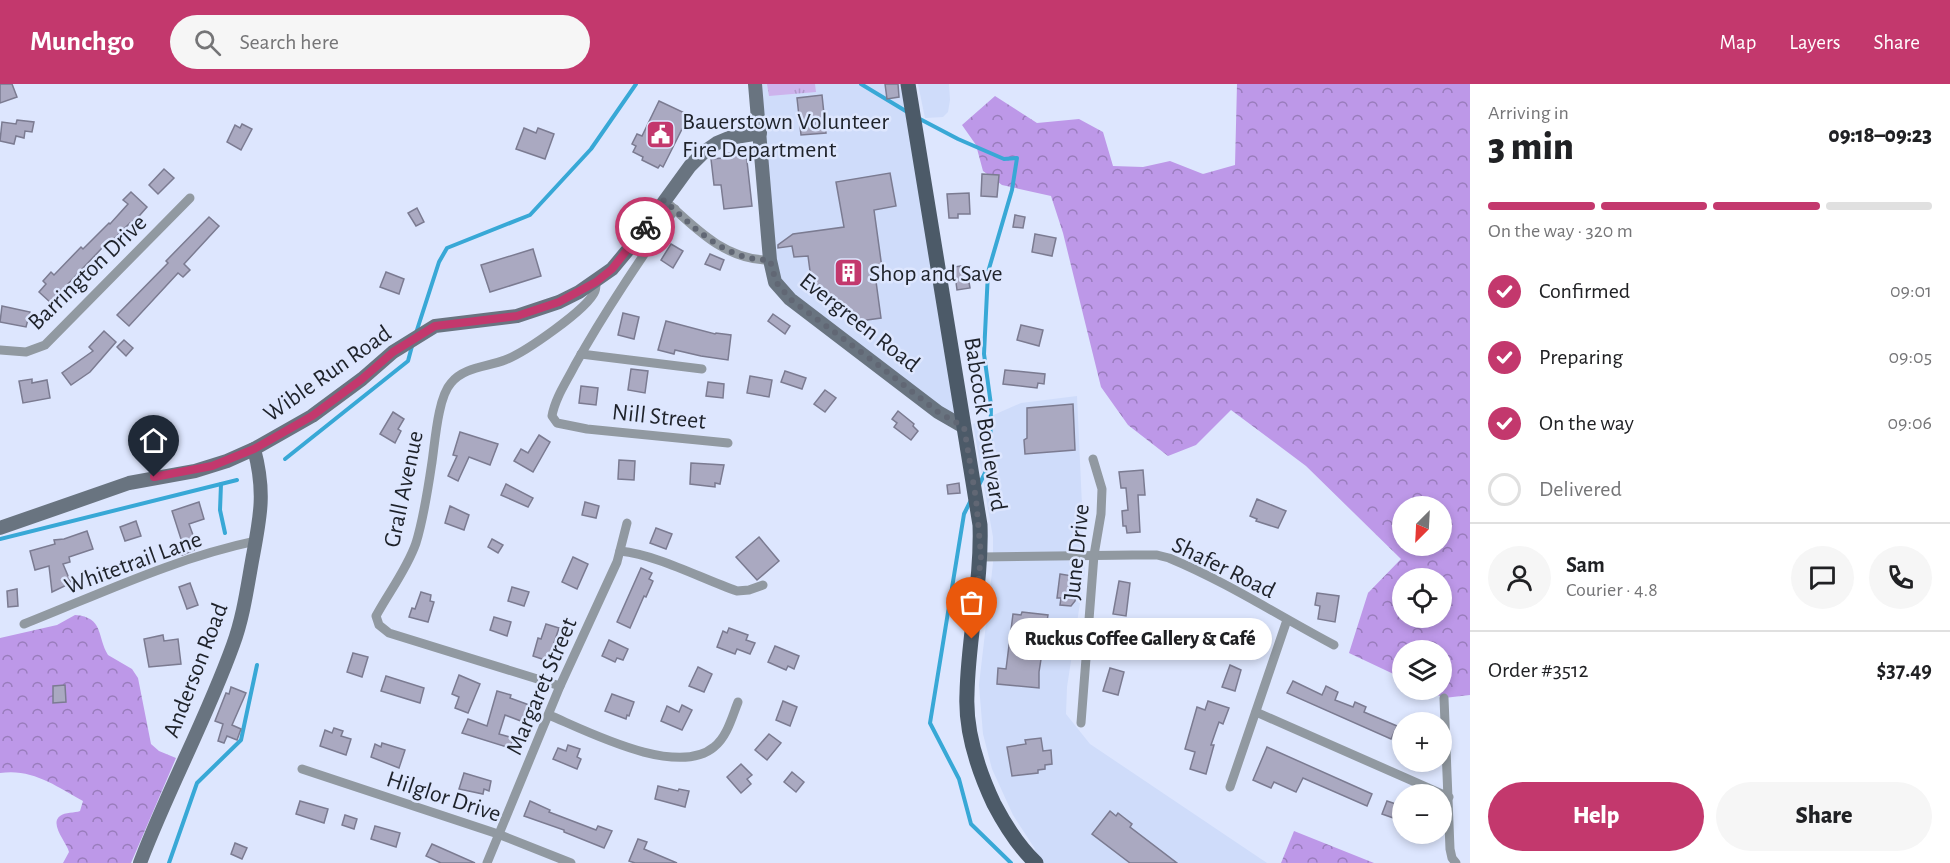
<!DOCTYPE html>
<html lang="en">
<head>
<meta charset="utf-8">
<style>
  :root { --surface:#fff; --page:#f6f6f6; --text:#202124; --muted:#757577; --line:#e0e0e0; --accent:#c3386d }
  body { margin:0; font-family:"Alegreya Sans",sans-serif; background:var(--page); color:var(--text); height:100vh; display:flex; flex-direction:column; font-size:22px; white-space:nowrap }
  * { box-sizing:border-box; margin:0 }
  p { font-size:20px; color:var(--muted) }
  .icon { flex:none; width:33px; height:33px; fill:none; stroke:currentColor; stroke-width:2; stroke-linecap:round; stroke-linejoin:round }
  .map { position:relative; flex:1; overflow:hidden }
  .side { display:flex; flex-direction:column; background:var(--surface); width:480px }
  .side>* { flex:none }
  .needle { width:39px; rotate:204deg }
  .controls { position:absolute; left:1392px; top:412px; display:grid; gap:12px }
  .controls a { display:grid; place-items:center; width:60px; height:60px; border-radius:50%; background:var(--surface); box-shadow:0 3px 9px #0003; font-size:30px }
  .pin { position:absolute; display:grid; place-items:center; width:51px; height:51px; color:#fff; margin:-62px -26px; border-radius:50% 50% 50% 0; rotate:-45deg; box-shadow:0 0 6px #0007 }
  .pin .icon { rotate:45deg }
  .courier { position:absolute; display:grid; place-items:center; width:60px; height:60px; margin:-30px; border:4px solid #c3386d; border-radius:50%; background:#fff; color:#222; box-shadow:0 2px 8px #0007 }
  .bubble { position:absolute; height:42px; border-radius:21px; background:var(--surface); box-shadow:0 3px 9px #0003; font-size:20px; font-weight:800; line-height:42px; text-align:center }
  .overview em { font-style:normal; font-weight:800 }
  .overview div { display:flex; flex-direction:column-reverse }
  .overview { display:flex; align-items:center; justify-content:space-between; height:102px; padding:0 18px }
  h1 { font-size:39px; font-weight:800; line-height:45px }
  .bar { display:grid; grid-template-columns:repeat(4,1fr); gap:9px 6px; align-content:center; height:72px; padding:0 18px }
  .bar i { height:8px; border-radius:4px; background:var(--line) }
  .bar .current { background:var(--accent) }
  .bar p { grid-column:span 4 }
  .line { display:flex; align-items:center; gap:15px; padding:0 18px; border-top:2px solid var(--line) }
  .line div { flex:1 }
  .round { display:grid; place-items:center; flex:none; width:63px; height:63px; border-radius:32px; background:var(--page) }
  ol { padding:0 18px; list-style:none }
  li { display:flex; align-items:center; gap:18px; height:66px }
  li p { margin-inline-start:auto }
  li .icon { padding:6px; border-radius:50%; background:var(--accent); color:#fff; stroke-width:4 }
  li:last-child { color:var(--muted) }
  li i { width:33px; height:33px; border:3px solid var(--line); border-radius:50% }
  .cta { display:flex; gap:12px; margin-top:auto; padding:12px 18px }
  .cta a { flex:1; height:69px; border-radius:36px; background:var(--accent); color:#fff; font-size:24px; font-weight:800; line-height:69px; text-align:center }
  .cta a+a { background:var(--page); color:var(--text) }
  header { display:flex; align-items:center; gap:36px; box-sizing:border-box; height:84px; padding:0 30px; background:var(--accent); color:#fff }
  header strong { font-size:28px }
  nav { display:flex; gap:33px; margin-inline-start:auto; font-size:21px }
  .search { width:420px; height:54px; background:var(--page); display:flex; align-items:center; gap:15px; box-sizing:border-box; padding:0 21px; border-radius:33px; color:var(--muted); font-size:22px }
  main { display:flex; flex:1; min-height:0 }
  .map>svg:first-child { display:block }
  .built { fill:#cfdcfa }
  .grass { fill:url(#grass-tufts) }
  .forest { fill:url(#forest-crowns); fill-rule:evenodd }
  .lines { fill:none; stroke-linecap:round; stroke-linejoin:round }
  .stream { stroke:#38a8d6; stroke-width:4 }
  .building { fill:#aaa9c1; stroke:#7b7b91; stroke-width:1.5 }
  .street { stroke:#9199a1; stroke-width:9 }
  .secondary { stroke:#697480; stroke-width:14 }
  .primary { stroke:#4c5a68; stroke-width:15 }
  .done { stroke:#616774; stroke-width:6; stroke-dasharray:0 10.8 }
  .route { stroke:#c3386d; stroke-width:8 }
  .labels { text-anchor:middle; stroke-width:5; stroke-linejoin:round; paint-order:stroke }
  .poi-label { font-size:24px; fill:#1e222a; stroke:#dde6fe; text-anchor:start }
  .street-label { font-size:24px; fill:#1e222a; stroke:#dde6fe }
</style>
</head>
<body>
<header>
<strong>Munchgo</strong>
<div class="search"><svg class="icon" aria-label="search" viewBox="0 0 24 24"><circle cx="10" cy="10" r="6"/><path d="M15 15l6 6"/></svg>Search here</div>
<nav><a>Map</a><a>Layers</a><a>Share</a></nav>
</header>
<main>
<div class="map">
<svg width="1470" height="779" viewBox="0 0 1470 779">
  <defs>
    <pattern id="grass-tufts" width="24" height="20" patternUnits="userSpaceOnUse" patternTransform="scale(1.5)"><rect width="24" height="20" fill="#cdb3ec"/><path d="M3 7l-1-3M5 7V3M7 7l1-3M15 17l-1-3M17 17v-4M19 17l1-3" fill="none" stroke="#b09acb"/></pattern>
    <pattern id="forest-crowns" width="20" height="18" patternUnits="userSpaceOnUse" patternTransform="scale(1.5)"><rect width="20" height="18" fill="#bd98e8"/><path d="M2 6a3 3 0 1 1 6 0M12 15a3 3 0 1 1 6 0" fill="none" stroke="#997cbc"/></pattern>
  </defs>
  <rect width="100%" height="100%" fill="#dde6fe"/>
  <!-- built -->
  <g class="built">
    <polygon points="755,0 908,0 964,343 775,198"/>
    <polygon points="918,0 949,0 950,16 948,28 943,33 925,34"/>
    <polygon points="1077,312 1085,487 1067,603 1066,630 1090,660 1267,779 1024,779 1035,765 1013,731 992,685 983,650 979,601 993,479 993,453 973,340 1021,319"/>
  </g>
  <!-- grass -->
  <polygon class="grass" points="767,0 815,0 816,8 769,12"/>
  <!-- forest -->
  <g class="forest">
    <path d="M1237,0h233v611l-26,3 -17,-8h15v-39h-40v27l-53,-25 19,-60 33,-34 -95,-93 -75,-56 -35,35 -28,11 -40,-31 -27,-38 -38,-154 -12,-37 -49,-11 -19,-14 -7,-26 -14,-20 33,-29 42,27 42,-4 24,13 10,34 30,1 27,-6 33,13 32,-9zM1402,423h40v39h-40zM1402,495h40v39h-40z"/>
    <path d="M75,531c29,2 22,22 33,40l24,14 6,9 13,66 8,7 17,7 -45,105h-68l6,-11c-2,-9 -20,-28 -9,-36 5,-4 15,-3 20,-5l3,-10c-27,-15 -51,-33 -83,-28v-135l57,-13z"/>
    <polygon points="1294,747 1374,779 1281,779"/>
  </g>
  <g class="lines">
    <!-- stream -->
    <g class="stream">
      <polyline points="861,0 909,29"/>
      <polyline points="918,34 958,55 1004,75 1017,74 1012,106 988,188 984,270 991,321 990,379 979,401"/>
      <polyline points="416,249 439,178 447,164 530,131 591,65 636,0"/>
      <polyline points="285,375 408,277 412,262"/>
      <polyline points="221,400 220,426 225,449"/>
      <polyline points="971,416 964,430 930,639 959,695 971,740 1011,779"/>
      <polyline points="0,455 237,396"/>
      <polyline points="169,779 197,699 241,656 257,581"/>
    </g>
  </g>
  <!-- building -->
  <g class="building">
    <polygon points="0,0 12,0 17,13 0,19"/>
    <polygon points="885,0 898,0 899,13 887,15"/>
    <polygon points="822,11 826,49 801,51 797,14"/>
    <polygon points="659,17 689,31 663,83 660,81 658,84 642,76 643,73 633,68 636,62 632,60 637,50 642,52"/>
    <polygon points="17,36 34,38 32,48 25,47 24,54 16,52 14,60 0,57 2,38 16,40"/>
    <polygon points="242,40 252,45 241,66 227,58 235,41 240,44"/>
    <polygon points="524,44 536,49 538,44 554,50 545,75 516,65"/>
    <polygon points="746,68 752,122 724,125 721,101 714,101 711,75 722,74 722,70"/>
    <polygon points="164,85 174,94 158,110 149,101"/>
    <polygon points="890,89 896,122 874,126 882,184 887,185 884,194 875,190 881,234 860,237 812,202 808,172 794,173 792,162 778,164 778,161 793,150 844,143 836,98"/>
    <polygon points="982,90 999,91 997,113 981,112"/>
    <polygon points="131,108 147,123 132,140 130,139 104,165 103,163 66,202 68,203 60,212 58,210 51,219 39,208 46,200 43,197 51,188 54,191 81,163 83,165 109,139 110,140 128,120 123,116"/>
    <polygon points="969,109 970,130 958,130 958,134 949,134 947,110"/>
    <polygon points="417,124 424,138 416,142 408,129"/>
    <polygon points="1015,131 1025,133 1023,144 1013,143"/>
    <polygon points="209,133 219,142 184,180 190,186 183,193 178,189 129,242 117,231 168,179 166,177"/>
    <polygon points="1035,150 1056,154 1052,172 1032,168"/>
    <polygon points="671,160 683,167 673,184 661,176"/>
    <polygon points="533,165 541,192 490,208 481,181"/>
    <polygon points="710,170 724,176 720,186 705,180"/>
    <polygon points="966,181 970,204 957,206 954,183"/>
    <polygon points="386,188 404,195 399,210 380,203"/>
    <polygon points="2,222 30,228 26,243 0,238"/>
    <polygon points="623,229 639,233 634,255 618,251"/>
    <polygon points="773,230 790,242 785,250 768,237"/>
    <polygon points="666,237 715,250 716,249 731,251 728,276 701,272 675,266 674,270 658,266"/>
    <polygon points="1021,241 1043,246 1039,262 1017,256"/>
    <polygon points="104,247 116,258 90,288 71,301 62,289 93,267 89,263"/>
    <polygon points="124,256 133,264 126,272 117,263"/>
    <polygon points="631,285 648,287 645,309 628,306"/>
    <polygon points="1005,286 1045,290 1044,300 1038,299 1037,304 1003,300"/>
    <polygon points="785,287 806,294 802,305 781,298"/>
    <polygon points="750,292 772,296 769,313 747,309"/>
    <polygon points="32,295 32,299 47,296 50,314 23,319 19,297"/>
    <polygon points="708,298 724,300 723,314 706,312"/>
    <polygon points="581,302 598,304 596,321 579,319"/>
    <polygon points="825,306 836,314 825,328 814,320"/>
    <polygon points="1073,320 1075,366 1025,370 1024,356 1027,354 1027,324"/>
    <polygon points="898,327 914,340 913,342 918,347 911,356 894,343 897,339 892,335"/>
    <polygon points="393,328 404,335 398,345 401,347 395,359 380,350"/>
    <polygon points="460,348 498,360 490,381 469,373 458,397 448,392 457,372 453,371"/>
    <polygon points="539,351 550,358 533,388 514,377 521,365 528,369"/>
    <polygon points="619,376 635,377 634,396 618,395"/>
    <polygon points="691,379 724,381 720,400 715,399 715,403 690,400"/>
    <polygon points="1143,386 1145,411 1138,411 1140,448 1127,449 1126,442 1123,442 1122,427 1128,426 1126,404 1121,404 1119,388"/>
    <polygon points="959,399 960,409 948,410 947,401"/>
    <polygon points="506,400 533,414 528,423 501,411"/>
    <polygon points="1257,415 1286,427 1278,444 1256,437 1257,435 1250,432"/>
    <polygon points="199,418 204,435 189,440 197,462 193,463 194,466 182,471 177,460 182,458 172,427"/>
    <polygon points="585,418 599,422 596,434 582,431"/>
    <polygon points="450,422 469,431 464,446 445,439"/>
    <polygon points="136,437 141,452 125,457 120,443"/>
    <polygon points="656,444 672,450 666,465 650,459"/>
    <polygon points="87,447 93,465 69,473 70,478 63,480 71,499 52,508 49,482 35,486 30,467 55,460 54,456 64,455"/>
    <polygon points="759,453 779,477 757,496 736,473"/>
    <polygon points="492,455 503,461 498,469 488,463"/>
    <polygon points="573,473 588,480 577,505 562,498"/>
    <polygon points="641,484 652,489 649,495 653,497 646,513 644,512 630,544 617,538"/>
    <polygon points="1060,490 1079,493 1075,517 1071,522 1060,521 1061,514 1057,514"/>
    <polygon points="1119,497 1130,499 1126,532 1113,530"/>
    <polygon points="190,499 198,521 187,525 179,503"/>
    <polygon points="512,503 529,508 524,522 508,517"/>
    <polygon points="17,505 18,522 8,523 7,507"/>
    <polygon points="421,508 431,511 430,517 434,518 428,538 409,533 412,524 415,525"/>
    <polygon points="1317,509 1339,512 1335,538 1318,535 1320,522 1315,521"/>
    <polygon points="1022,528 1048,531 1039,588 1039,604 997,600 998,584 1006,585 1013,530 1021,531"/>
    <polygon points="494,533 511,538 507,552 490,546"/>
    <polygon points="1218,535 1252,545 1250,550 1255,552 1252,561 1247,559 1246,563 1240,561 1238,566 1228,562 1230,558 1212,552"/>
    <polygon points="546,540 559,544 548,577 533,572 538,554 541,555"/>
    <polygon points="1117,541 1131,546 1122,573 1108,568"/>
    <polygon points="729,544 748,551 746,556 755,559 750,570 737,565 735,570 717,563 723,547 727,549"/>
    <polygon points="163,551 164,557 178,555 181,580 149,583 144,555"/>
    <polygon points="609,556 628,565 623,576 617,574 615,578 602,572"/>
    <polygon points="775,562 799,572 794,585 788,582 786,586 768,578"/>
    <polygon points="353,569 368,573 362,593 347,588"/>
    <polygon points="1230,581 1241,586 1235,607 1222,603"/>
    <polygon points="698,583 712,590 704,608 689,602"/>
    <polygon points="1110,584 1124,588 1118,611 1103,607"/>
    <polygon points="459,591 480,600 468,629 455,624 459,613 452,610"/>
    <polygon points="386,592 424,604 420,619 381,607"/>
    <polygon points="1293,597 1322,611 1326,602 1338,608 1335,616 1353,623 1355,618 1366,623 1364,628 1397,642 1391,655 1287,609"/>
    <polygon points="65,601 66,618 53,619 53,602"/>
    <polygon points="231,603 246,609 232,641 241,645 237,656 227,652 224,659 218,657 223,640 215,637 226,609 229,610"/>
    <polygon points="497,607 511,611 510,614 532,622 526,639 505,631 499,650 513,654 510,664 462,649 468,635 487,642"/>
    <polygon points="612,610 634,618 629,632 627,631 626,635 605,627"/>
    <polygon points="783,617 797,623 790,642 776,636"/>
    <polygon points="1208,617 1229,624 1223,640 1219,638 1211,661 1214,661 1206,690 1190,685 1195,668 1185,665 1197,623 1205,626"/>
    <polygon points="682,621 692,626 682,646 661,637 667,622 679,628"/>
    <polygon points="334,644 343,647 341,652 351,655 346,671 320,662 325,646 332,649"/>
    <polygon points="769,650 781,659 767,676 755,666"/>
    <polygon points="1041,654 1043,667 1051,666 1052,680 1045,681 1045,685 1038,686 1038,689 1012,692 1007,663 1026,660 1025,656"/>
    <polygon points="382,659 405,666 399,684 371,673 375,660 381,663"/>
    <polygon points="568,661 580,665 577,673 581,675 577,685 553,675 558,664 566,667"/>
    <polygon points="1267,663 1372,710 1367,722 1303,694 1296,708 1274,698 1271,704 1253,696"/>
    <polygon points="741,680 752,691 747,695 751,700 741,709 727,693"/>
    <polygon points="792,688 804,698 796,708 784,698"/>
    <polygon points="464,689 491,697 489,707 484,705 483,710 459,705"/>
    <polygon points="658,702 678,707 679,705 689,707 685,723 655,715"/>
    <polygon points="300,717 328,725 324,739 296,730"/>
    <polygon points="530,717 550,726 549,728 596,746 598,742 612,747 604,764 564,748 564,746 524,732"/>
    <polygon points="1387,717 1402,722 1399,736 1382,730"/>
    <polygon points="1110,727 1116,732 1118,729 1132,740 1130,743 1177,779 1130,779 1092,750"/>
    <polygon points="345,731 357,735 354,745 342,741"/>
    <polygon points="375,742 400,749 396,763 371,755"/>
    <polygon points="638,755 647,758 644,765 677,779 635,779 629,777"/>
    <polygon points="235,759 247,764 242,775 231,770"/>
    <polygon points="432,760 475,779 441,779 426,772"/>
  </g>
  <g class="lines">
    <!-- street -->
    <g class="street">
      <path d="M671,122c28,26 58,55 99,54"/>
      <path d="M675,125c-35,51 -70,102 -100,156 -8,16 -20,33 -23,51l5,7 30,6 141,14"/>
      <polyline points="0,266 26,268 45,261 190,114"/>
      <polyline points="581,270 702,285"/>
      <path d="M620,467c38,4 80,27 117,40l12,-1 14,-5"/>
      <path d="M981,473l152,-2h24l12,3c58,24 110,58 165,87"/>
      <path d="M24,540c76,-30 151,-66 232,-83"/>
      <path d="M560,602l-171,-53 -10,-8 -3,-9c13,-24 31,-47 40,-73 8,-26 12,-54 16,-81 3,-20 6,-65 19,-79 13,-16 36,-16 54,-23 19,-7 83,-51 90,-69 1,-2 1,-7 1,-9"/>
      <polyline points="1444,614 1450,765 1452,774 1456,779"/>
      <polyline points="1256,628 1449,713"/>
      <path d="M549,631c38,16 128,63 165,32 13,-10 18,-30 24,-45"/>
      <polyline points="1081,639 1094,471 1101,430 1102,405 1093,375"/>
      <polyline points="302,685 498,750 571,779"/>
      <polyline points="1230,703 1287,536"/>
      <polyline points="487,779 560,602 617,478 627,439"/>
    </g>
    <!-- secondary -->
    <g class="secondary">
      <polyline points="755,0 770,176 775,198 790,215 938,328 964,343"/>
      <polyline points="0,444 129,399 195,387 227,377 254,365 312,332 362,295 393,268 435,242 517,232 559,218 579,208 612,185 637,155 690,82 704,68 717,59 729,54 760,49"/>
      <path d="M140,779c28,-74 66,-143 93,-218 10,-27 14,-56 19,-84 8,-43 14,-68 2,-112"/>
    </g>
    <!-- primary -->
    <path class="primary" d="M908,0l72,441c2,57 -12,112 -13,169 -2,38 11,76 27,110 11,21 25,43 42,59"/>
  </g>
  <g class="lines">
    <!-- done -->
    <path class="done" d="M645,143l19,-27c30,28 62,61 106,60l6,22 14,17 87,65 61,48 26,15 12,72 5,57 -9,83"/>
    <!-- route -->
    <polyline class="route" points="154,393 212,382 254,365 312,332 362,295 393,268 435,242 517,232 559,218 596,198 612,185 645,143"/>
  </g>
  <!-- icons -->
  <defs>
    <symbol id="civic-square" viewBox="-11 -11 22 22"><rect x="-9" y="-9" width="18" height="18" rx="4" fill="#c3386d" stroke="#dde6fe"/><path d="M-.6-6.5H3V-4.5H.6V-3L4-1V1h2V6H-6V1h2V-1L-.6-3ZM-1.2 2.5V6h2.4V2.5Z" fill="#fff"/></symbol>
    <symbol id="building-square" viewBox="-11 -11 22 22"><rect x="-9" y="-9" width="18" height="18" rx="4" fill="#c3386d" stroke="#dde6fe"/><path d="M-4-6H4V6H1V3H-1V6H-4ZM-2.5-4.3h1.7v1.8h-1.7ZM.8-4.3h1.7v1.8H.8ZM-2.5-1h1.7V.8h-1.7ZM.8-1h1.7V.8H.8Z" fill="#fff"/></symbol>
  </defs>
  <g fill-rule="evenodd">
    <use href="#civic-square" x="644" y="34" width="33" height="33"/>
    <use href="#building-square" x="832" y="172" width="33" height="33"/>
  </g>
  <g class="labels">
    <!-- poi labels -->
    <g class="poi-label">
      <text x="682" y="45">Bauerstown Volunteer<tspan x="682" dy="28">Fire Department</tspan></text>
      <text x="869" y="197">Shop and Save</text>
    </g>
    <!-- street labels -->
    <g class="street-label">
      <text transform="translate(87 188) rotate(-44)" y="8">Barrington Drive</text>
      <text transform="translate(860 238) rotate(38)" y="8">Evergreen Road</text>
      <text transform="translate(327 289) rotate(-35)" y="8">Wible Run Road</text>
      <text transform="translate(659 332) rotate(6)" y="8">Nill Street</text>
      <text transform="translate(986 340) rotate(81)" y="8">Babcock Boulevard</text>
      <text transform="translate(403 405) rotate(-78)" y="8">Grall Avenue</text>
      <text transform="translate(1076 468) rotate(-84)" y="8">June Drive</text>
      <text transform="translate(133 478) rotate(-20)" y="8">Whitetrail Lane</text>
      <text transform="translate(1224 483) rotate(26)" y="8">Shafer Road</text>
      <text transform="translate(195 586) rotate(-69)" y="8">Anderson Road</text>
      <text transform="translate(541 602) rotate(-67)" y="8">Margaret Street</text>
      <text transform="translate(444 712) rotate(18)" y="8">Hilglor Drive</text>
    </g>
  </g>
</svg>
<div class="controls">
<a><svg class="needle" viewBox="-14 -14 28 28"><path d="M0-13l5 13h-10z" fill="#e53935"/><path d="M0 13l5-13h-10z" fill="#757577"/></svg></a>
<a><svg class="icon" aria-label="locate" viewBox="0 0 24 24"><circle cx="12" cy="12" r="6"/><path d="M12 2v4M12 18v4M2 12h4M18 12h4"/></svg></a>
<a><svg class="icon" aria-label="layers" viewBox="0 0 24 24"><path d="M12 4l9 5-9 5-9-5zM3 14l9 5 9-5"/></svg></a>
<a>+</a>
<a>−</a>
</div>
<div class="pin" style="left:972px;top:555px;background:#ea580c"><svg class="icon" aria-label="bag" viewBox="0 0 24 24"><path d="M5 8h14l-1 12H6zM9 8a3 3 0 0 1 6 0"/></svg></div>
<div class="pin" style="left:154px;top:393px;background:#1f2937"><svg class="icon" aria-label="home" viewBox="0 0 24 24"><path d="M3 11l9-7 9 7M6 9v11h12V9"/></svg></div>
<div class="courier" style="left:645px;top:143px"><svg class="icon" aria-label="bike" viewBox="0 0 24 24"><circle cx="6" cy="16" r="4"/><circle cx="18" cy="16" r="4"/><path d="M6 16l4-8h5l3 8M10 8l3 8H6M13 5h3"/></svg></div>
<div class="bubble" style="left:1008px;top:534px;width:264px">Ruckus Coffee Gallery &amp; Café</div>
</div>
<section class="side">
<div class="overview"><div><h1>3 min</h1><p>Arriving in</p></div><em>09:18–09:23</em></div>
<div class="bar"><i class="current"></i><i class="current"></i><i class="current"></i><i></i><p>On the way · 320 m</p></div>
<ol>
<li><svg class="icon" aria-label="check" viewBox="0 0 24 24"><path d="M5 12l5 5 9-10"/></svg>Confirmed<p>09:01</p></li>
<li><svg class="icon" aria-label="check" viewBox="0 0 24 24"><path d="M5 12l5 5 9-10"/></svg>Preparing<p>09:05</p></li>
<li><svg class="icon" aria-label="check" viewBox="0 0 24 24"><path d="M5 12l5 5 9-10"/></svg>On the way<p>09:06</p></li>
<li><i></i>Delivered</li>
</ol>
<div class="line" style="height:108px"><a class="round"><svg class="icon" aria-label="person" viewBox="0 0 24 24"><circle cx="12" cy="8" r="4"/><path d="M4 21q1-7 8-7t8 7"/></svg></a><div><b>Sam</b><p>Courier · 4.8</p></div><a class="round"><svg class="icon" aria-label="chat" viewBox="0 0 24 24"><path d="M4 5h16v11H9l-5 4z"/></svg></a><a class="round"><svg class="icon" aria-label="phone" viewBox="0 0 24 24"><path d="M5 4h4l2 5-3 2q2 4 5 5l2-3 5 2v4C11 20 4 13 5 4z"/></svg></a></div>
<div class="line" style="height:78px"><div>Order #3512</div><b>$37.49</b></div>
<div class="cta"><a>Help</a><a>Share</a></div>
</section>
</main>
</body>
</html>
